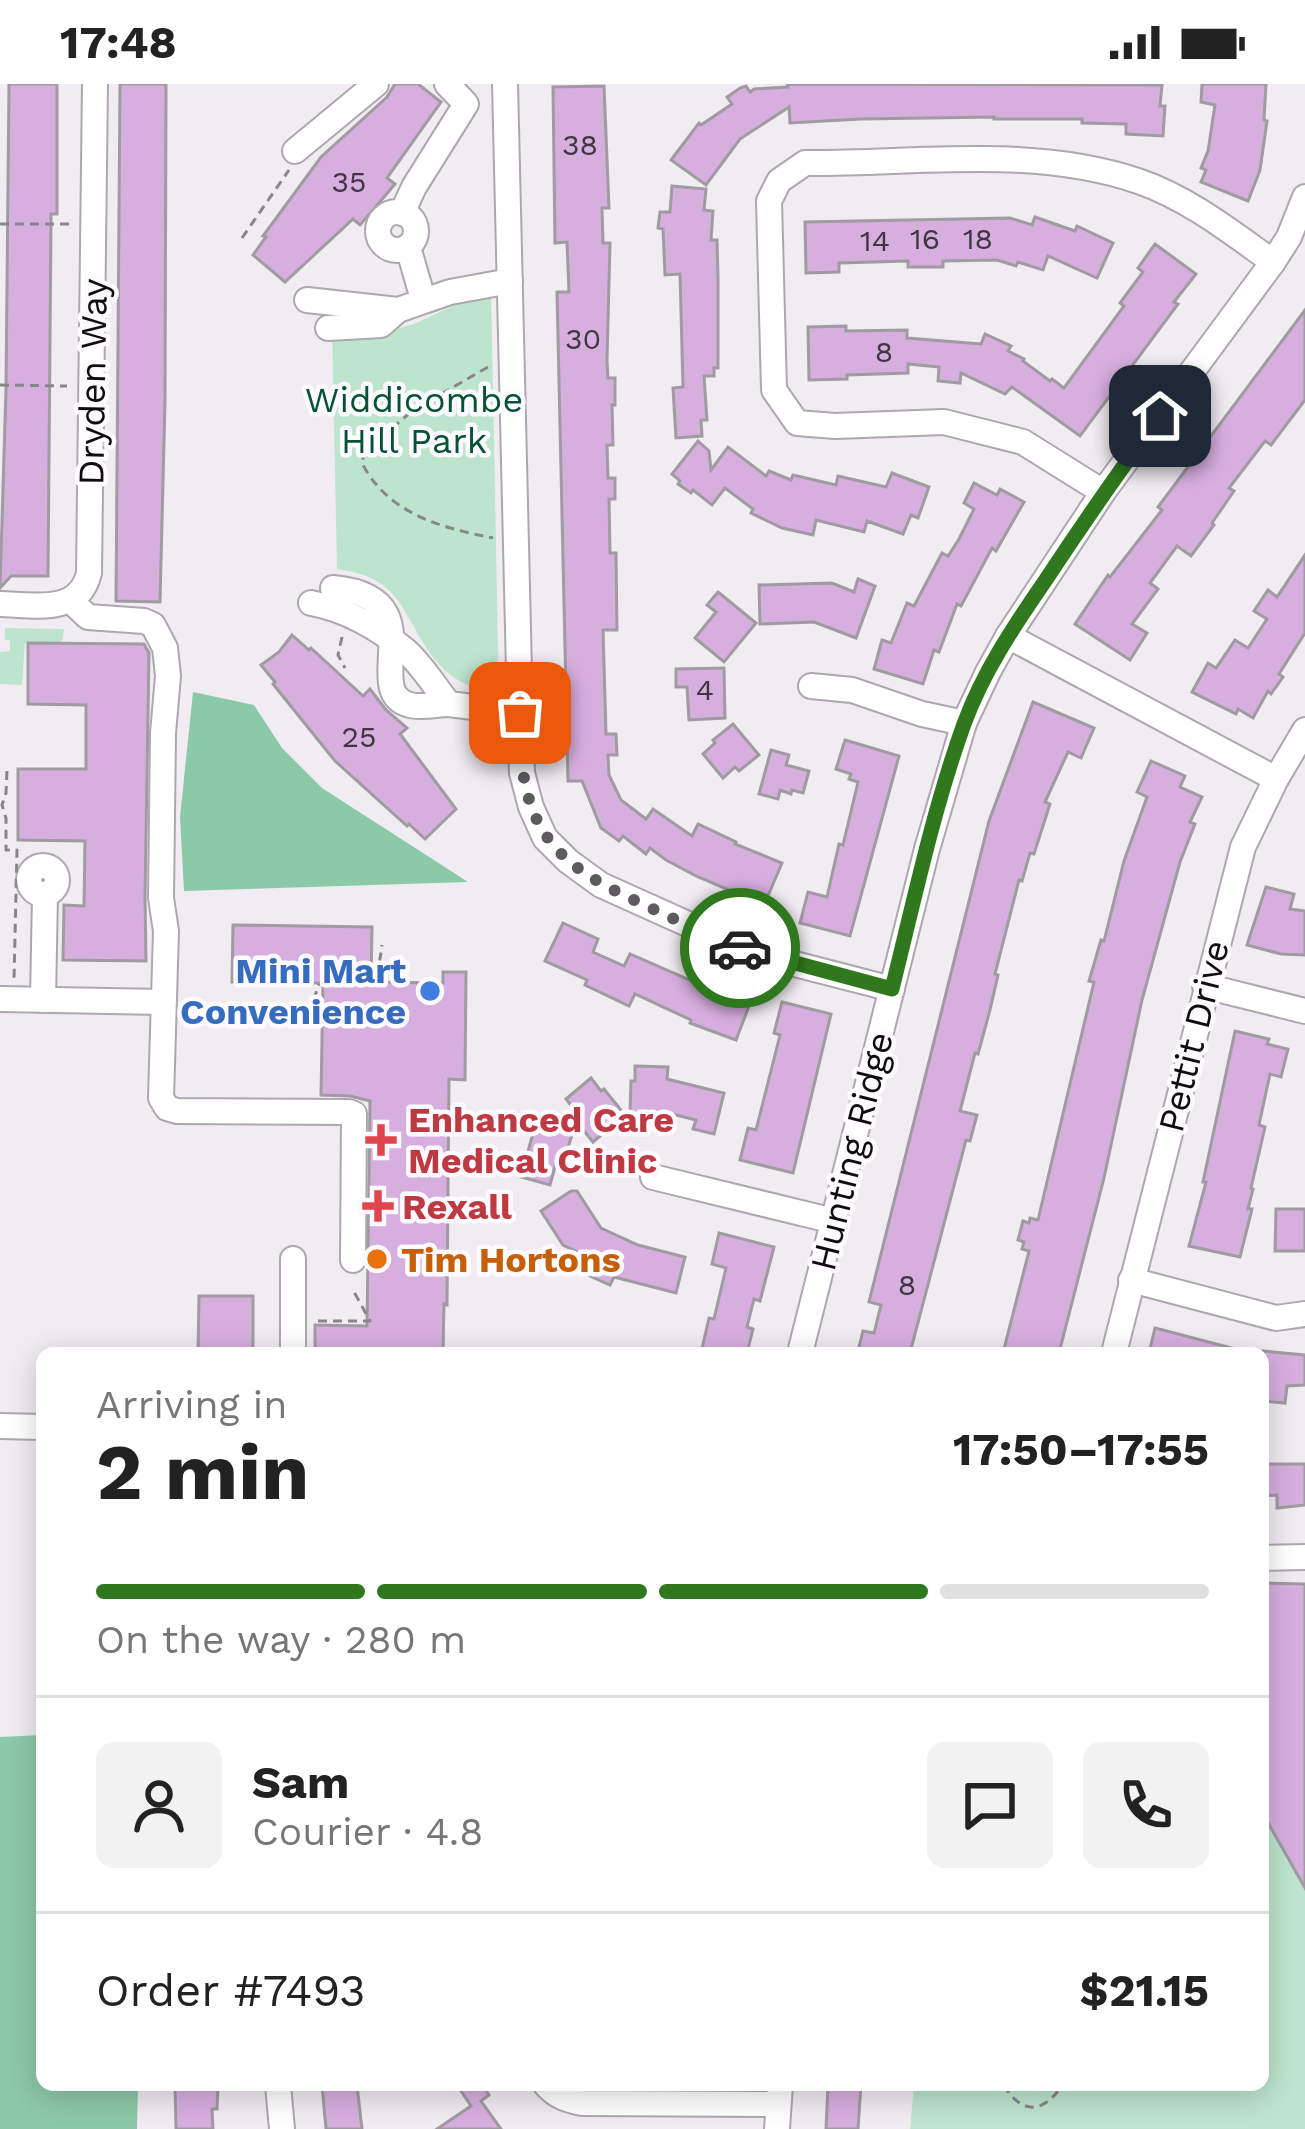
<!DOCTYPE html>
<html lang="en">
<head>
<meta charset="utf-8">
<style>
  :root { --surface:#fff; --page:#f2f2f2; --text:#222; --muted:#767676; --line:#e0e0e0; --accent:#2f781e }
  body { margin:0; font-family:"Work Sans",sans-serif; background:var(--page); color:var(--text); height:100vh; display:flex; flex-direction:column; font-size:45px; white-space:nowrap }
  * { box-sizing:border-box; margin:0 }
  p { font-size:39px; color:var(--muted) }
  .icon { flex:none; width:66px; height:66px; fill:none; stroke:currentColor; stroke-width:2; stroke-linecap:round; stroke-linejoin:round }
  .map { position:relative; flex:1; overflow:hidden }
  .side { position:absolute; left:36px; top:1263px; width:1233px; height:744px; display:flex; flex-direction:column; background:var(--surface); border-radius:18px; box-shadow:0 6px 30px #0003 }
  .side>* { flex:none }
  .pin { position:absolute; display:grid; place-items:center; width:102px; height:102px; color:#fff; margin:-51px; border-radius:24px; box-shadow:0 6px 18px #0006 }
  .courier { position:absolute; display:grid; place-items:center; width:120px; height:120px; margin:-60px; border:9px solid #2f781e; border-radius:50%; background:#fff; color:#222; box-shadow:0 3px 15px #0007 }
  .head em { font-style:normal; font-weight:700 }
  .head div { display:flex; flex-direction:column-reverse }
  .head { display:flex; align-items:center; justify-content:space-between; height:204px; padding:0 60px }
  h1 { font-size:78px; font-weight:700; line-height:90px }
  .bar { display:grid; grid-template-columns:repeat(4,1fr); gap:18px 12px; align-content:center; height:144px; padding:0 60px }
  .bar i { height:15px; border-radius:9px; background:var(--line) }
  .bar .current { background:var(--accent) }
  .bar p { grid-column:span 4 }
  .line { display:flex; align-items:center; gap:30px; padding:0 60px; border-top:3px solid var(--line) }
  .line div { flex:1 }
  .round { display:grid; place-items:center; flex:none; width:126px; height:126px; border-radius:18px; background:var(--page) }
  .status { display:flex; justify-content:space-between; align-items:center; height:84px; padding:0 60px; background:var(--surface); direction:ltr }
  .status svg { height:33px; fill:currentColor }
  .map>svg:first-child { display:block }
  .green { fill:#bde5ce }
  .forest { fill:#8cc9a8 }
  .building { fill:#d7afdf; stroke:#9f9ba0; stroke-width:3 }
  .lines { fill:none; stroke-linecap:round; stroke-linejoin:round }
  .minor-casing { stroke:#aca8ad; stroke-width:28 }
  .path { stroke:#898689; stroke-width:3; stroke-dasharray:9 6; stroke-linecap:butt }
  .minor { stroke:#fff; stroke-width:24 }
  .done { stroke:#5d5b5e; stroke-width:12; stroke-dasharray:0 21.6 }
  .route { stroke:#2f781e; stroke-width:15 }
  .shop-dot { fill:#3f7fe0; stroke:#fefaff; stroke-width:4.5 }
  .health-dot { fill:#e0444e; stroke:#fefaff; stroke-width:4.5 }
  .food-dot { fill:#e8710a; stroke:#fefaff; stroke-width:4.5 }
  .labels { text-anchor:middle; stroke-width:9; stroke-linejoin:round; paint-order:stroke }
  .number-label { font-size:30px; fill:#403642 }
  .street-label { font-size:36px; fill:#0e0d0e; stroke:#fefaff }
  .park-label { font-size:36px; fill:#045335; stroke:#fefaff }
  .shop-label { font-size:36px; font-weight:bold; fill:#366cbe; stroke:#fefaff; text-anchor:end }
  .health-label { font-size:36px; font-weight:bold; fill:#be3a42; stroke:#fefaff; text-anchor:start }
  .food-label { font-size:36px; font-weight:bold; fill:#c56008; stroke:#fefaff; text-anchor:start }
</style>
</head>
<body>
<div class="status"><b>17:48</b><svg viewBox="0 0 49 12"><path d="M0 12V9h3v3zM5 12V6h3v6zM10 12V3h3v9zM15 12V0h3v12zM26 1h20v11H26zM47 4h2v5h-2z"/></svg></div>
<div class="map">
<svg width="1305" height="2045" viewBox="0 0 1305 2045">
  <rect width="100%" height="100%" fill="#f1ecf2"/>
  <!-- green -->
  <g class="green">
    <path d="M491,204l8,406c-51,-9 -65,-31 -89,-74 -8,-14 -15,-27 -29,-36 -13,-10 -28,-12 -44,-15l-5,-238 60,-1 22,-6z"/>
    <polygon points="5,544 64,545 62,558 25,559 22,601 0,600 0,568 10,567 10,556 5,556"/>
    <polygon points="1263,1730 1305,1804 1305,2045 910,2045 914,2001 1263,2001"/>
  </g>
  <!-- forest -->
  <g class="forest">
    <polygon points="193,608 254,621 282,664 322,704 468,798 184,807 180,733"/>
    <polygon points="42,1651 42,2001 138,2001 137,2045 0,2045 0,1653"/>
  </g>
  <!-- building -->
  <g class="building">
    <polygon points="9,0 57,0 57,130 51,130 51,137 48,492 11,492 0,504 6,305"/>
    <polygon points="120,0 166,0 165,317 160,518 116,517"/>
    <polygon points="395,0 418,0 441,18 387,94 395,100 374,125 360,141 353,135 285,198 253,171 266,153 263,152 321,73 387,13"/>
    <polygon points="787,0 1162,1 1160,22 1165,22 1163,52 1126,50 1126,40 1082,39 1082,35 994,35 994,33 861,35 790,39 789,23 740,55 706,101 671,76 699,39 701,41 732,20 727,13 740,4 746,2 750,8 754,5 788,3"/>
    <polygon points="1202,0 1266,0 1264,36 1267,37 1260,86 1248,117 1201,98 1206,86 1201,84 1208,67 1215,21 1201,18"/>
    <polygon points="604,2 609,124 602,124 603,159 610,159 607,277 608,294 615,294 615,321 612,321 613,361 607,361 608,394 615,394 615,415 609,415 610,469 616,469 617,546 603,546 606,650 616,650 617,671 608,671 609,691 621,716 646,735 653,725 692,752 698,740 736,758 735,760 782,779 764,821 696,792 666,776 650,764 646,770 623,752 619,757 601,744 582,697 568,697 557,208 569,208 567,158 555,159 553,3"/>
    <polygon points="672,102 706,105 704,126 713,127 711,156 717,156 718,194 718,284 714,284 714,292 704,292 707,336 701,336 702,352 676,354 673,304 683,303 680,190 665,191 663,145 658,144 660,128 670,128"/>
    <polygon points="1035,133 1075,147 1077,142 1113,159 1097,194 1048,172 1043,186 1018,178 1016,182 997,176 943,177 943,183 908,183 908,177 839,179 839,188 806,189 805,138 1010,134 1032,141"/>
    <polygon points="1155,160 1196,190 1174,218 1178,220 1080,352 1012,303 1005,310 961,289 960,299 938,297 939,283 908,280 908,289 847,291 847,295 809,296 808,243 846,242 846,247 907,246 907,254 981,260 985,250 1011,262 1008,267 1024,275 1023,277 1050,297 1052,295 1064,304 1124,222 1120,219 1143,188 1138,184"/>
    <polygon points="1305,226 1305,316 1271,361 1265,357 1229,404 1234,407 1212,439 1214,441 1191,472 1177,462 1150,499 1158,505 1132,540 1147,549 1130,576 1075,540 1108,491 1110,493 1162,426 1158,423"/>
    <polygon points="698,357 709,367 711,386 728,363 766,392 769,387 791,396 793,391 836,401 838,392 886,403 892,389 929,403 918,434 911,431 903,450 867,437 864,448 816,436 813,451 782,444 751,429 753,425 725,404 712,421 693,406 691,409 678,400 680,397 672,390"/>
    <polygon points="974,399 997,411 1000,405 1024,418 996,467 992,464 961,522 957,520 939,568 934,566 923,600 874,585 882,556 891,559 907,519 914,522 942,469 948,472 959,455 974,425 964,419"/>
    <polygon points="1305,471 1305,549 1279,590 1283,593 1271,610 1268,607 1253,634 1238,625 1236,630 1192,608 1208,579 1216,584 1235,556 1248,564 1267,535 1254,527 1268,506 1277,513"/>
    <polygon points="858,495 875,502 856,554 814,538 760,540 759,501 832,499 854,508"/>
    <polygon points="718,508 756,539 724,578 695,554 716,528 707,521"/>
    <polygon points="292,551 309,566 311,564 363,612 370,605 386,626 407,644 400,650 456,725 425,755 409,740 407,742 335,677 273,600 275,598 261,581 279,568"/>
    <polygon points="28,559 144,560 149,569 145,814 146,877 63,876 64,821 84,822 85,757 18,756 18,685 86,685 86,621 28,620"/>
    <polygon points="724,584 725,634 689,636 687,603 676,603 676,585"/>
    <polygon points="1033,618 1094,644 1081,674 1068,668 1045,718 1050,720 1034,770 1030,769 1022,797 1019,796 995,890 998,891 990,926 978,970 975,969 960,1027 977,1031 970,1057 966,1056 910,1269 858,1267 863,1247 874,1249 881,1221 869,1218 989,737"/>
    <polygon points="733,640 759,671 739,687 735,683 723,694 703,670 715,659 713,656"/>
    <polygon points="845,656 899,672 850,852 800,839 808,808 827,813 839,760 843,761 858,698 849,695 851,690 836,685"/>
    <polygon points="771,666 789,671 786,681 809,687 803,709 792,706 791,710 780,706 778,715 759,710"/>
    <polygon points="1151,677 1185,692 1180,703 1202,713 1190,738 1195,740 1180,778 1142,916 1104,1094 1059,1269 1003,1269 1029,1167 1022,1165 1024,1158 1018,1156 1023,1137 1029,1139 1030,1134 1038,1136 1094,898 1089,897 1101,856 1104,857 1124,777 1147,713 1137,708"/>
    <polygon points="1266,803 1294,810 1290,825 1305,827 1305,871 1281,870 1247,861"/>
    <polygon points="563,839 598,855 593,868 624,882 630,870 749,922 736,956 690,939 691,936 635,910 629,922 585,901 587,896 545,877"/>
    <polygon points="233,841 372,843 371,898 443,899 443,888 466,888 465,996 449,995 447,1221 444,1220 443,1269 315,1269 315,1241 367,1242 370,1017 350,1012 321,1011 323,899 232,898"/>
    <polygon points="782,918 831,930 793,1089 740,1076 748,1044 756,1046 780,951 774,949"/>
    <polygon points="1235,947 1269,955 1267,960 1288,965 1281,993 1270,990 1259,1041 1265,1043 1251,1104 1253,1105 1248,1125 1252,1125 1240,1173 1189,1162 1206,1098 1203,1098"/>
    <polygon points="635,982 668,983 667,995 724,1009 714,1050 693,1045 696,1036 676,1031 630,1029 631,997 635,997"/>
    <polygon points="591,994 601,1007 604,1005 625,1031 593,1058 576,1037 565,1074 558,1072 550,1101 521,1093 536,1038 557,1044 576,1028 566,1015"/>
    <polygon points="571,1107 577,1107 601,1144 638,1161 685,1173 676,1209 614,1193 610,1201 581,1188 588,1173 563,1161 541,1127"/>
    <polygon points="1276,1125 1305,1125 1305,1167 1275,1167"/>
    <polygon points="719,1149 774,1163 760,1217 754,1215 747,1243 753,1245 747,1269 701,1269 709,1234 714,1235 726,1184 712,1180"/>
    <polygon points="199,1212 253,1212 253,1269 198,1269"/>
    <polygon points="1155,1244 1232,1264 1231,1269 1149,1269"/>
    <polygon points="1263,1267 1305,1271 1305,1301 1287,1302 1285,1319 1263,1317"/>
    <polygon points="1263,1380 1305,1380 1305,1421 1277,1424 1277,1411 1263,1412"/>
    <polygon points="1263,1499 1305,1500 1305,1804 1263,1730"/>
    <polygon points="175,2001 218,2001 217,2025 212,2025 213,2045 176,2045"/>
    <polygon points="322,2001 357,2001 362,2045 326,2045"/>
    <polygon points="470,2001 482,2001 489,2011 481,2017 501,2045 437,2045 471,2022 461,2007"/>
    <polygon points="828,2001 861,2001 858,2045 826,2045"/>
  </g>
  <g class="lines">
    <defs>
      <g id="minor">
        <polyline points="505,0 520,629 522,689 531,723 545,754 568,777 601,801 752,869 892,905"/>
        <polyline points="295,67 376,0"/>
        <circle cx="397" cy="147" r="19"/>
        <polyline points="402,129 414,103 466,20 447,0"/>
        <polyline points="408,163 423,215"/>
        <polyline points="307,216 398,226 450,208 510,197"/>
        <polyline points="328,244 381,241 398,226"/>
        <path d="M1103,408l-80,-50 -79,-20 -109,4 -38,-3 -23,-33 -5,-189 10,-20 26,-18c109,1 227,-18 333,18 50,17 93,51 135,81"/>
        <path d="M333,504c105,9 25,104 77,117 11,3 28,-1 39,-1"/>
        <polyline points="71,517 88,533 144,537 153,541 165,564 168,592 163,649 161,814 166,847 161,1014 167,1024 177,1027 349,1028 354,1030 353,1176"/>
        <path d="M311,519c34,6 68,25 95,48 16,14 29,36 43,53l71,9"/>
        <path d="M0,520c34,1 79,11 89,-31l6,-489"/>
        <polyline points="1008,552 1276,695"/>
        <polyline points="811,602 852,606 922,630 964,639"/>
        <circle cx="43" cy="796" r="14"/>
        <polyline points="1205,902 1305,927"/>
        <polyline points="0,915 162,918"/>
        <polyline points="43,916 45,810"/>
        <polyline points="653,1093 834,1137"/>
        <polyline points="293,1175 293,1269"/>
        <polyline points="1131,1196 1276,1234 1305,1230"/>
        <polyline points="800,1269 927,765 964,639 988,588 1008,552 1103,408 1273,178 1289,153 1305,113"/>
        <polyline points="1114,1269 1243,763 1276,695 1305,646"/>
        <polyline points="0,1342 42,1343"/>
        <polyline points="1263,1474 1305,1473"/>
        <polyline points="278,2001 282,2045"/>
        <path d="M546,2001c11,12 21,15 36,18l196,1"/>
        <polyline points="777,2045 780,2001"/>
      </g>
    </defs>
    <!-- minor casing -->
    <use href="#minor" class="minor-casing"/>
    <!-- path -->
    <g class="path">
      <polyline points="0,140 69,140"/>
      <polyline points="242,154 289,86"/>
      <path d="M488,283l-76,44 -15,13 -23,15 -11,17v9c26,49 79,63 130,73"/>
      <polyline points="0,301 67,302"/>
      <polyline points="342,553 338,571 345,584"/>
      <polyline points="7,687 6,709 2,721 6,734 6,766 17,766 14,896"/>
      <polyline points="374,891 379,882 382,861"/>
      <polyline points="309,930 319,900"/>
      <polyline points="318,1237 370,1237 353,1206"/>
      <path d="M1004,2001c17,30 40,29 58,0"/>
    </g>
    <!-- minor -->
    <use href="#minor" class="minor"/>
  </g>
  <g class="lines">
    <!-- done -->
    <path class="done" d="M520,629c1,31 0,62 11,92 19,58 73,81 124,105 28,13 56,26 85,38"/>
    <!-- route -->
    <path class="route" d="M740,864l152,41c22,-88 41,-179 72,-265 19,-52 50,-98 81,-143 37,-56 75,-111 115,-165"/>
  </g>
  <!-- markers -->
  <circle class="shop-dot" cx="430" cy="907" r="12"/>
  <g class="health-dot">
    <path d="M375 1038h12v12h12v12h-12v12h-12v-12h-12v-12h12z"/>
    <path d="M372 1104h12v12h12v12h-12v12h-12v-12h-12v-12h12z"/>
  </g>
  <circle class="food-dot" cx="377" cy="1175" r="12"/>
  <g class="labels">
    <!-- number labels -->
    <g class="number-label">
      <text x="580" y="71">38</text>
      <text x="349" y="108">35</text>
      <text x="925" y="165">16</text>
      <text x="978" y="165">18</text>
      <text x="875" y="167">14</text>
      <text x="583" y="265">30</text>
      <text x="884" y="278">8</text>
      <text x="705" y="616">4</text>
      <text x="359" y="663">25</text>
      <text x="907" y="1211">8</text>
    </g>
    <!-- street labels -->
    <g class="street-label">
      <text transform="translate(92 298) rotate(-89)" y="13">Dryden Way</text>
      <text transform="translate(1193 952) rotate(-76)" y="13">Pettit Drive</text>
      <text transform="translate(851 1067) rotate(-76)" y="13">Hunting Ridge</text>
    </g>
    <!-- park labels -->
    <g class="park-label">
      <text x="414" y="328">Widdicombe<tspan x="414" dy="41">Hill Park</tspan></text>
    </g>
    <!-- shop labels -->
    <g class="shop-label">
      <text x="406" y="899">Mini Mart<tspan x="406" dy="41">Convenience</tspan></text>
    </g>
    <!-- health labels -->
    <g class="health-label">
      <text x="408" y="1048">Enhanced Care<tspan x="408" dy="41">Medical Clinic</tspan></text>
      <text x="402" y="1135">Rexall</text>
    </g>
    <!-- food labels -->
    <g class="food-label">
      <text x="401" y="1188">Tim Hortons</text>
    </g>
  </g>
</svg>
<div class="pin" style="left:520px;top:629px;background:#ea580c"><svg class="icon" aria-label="bag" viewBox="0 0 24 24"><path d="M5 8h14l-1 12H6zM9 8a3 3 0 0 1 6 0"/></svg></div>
<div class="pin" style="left:1160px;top:332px;background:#1f2937"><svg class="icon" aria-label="home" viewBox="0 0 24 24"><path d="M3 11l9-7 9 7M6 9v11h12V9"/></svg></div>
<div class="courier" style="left:740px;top:864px"><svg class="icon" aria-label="car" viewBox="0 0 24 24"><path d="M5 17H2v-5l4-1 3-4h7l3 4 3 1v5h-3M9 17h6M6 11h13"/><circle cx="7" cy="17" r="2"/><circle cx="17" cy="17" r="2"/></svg></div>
<section class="side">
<div class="head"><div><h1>2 min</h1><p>Arriving in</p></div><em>17:50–17:55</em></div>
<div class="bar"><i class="current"></i><i class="current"></i><i class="current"></i><i></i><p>On the way · 280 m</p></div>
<div class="line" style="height:216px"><a class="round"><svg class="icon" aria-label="person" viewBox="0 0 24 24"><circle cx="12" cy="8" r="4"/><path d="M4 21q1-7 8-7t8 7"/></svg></a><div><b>Sam</b><p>Courier · 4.8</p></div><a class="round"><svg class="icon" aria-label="chat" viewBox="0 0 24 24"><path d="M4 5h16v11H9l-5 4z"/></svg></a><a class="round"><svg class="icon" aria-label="phone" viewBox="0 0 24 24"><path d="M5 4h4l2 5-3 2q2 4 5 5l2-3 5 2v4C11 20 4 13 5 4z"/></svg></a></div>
<div class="line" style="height:156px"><div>Order #7493</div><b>$21.15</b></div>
</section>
</div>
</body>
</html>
